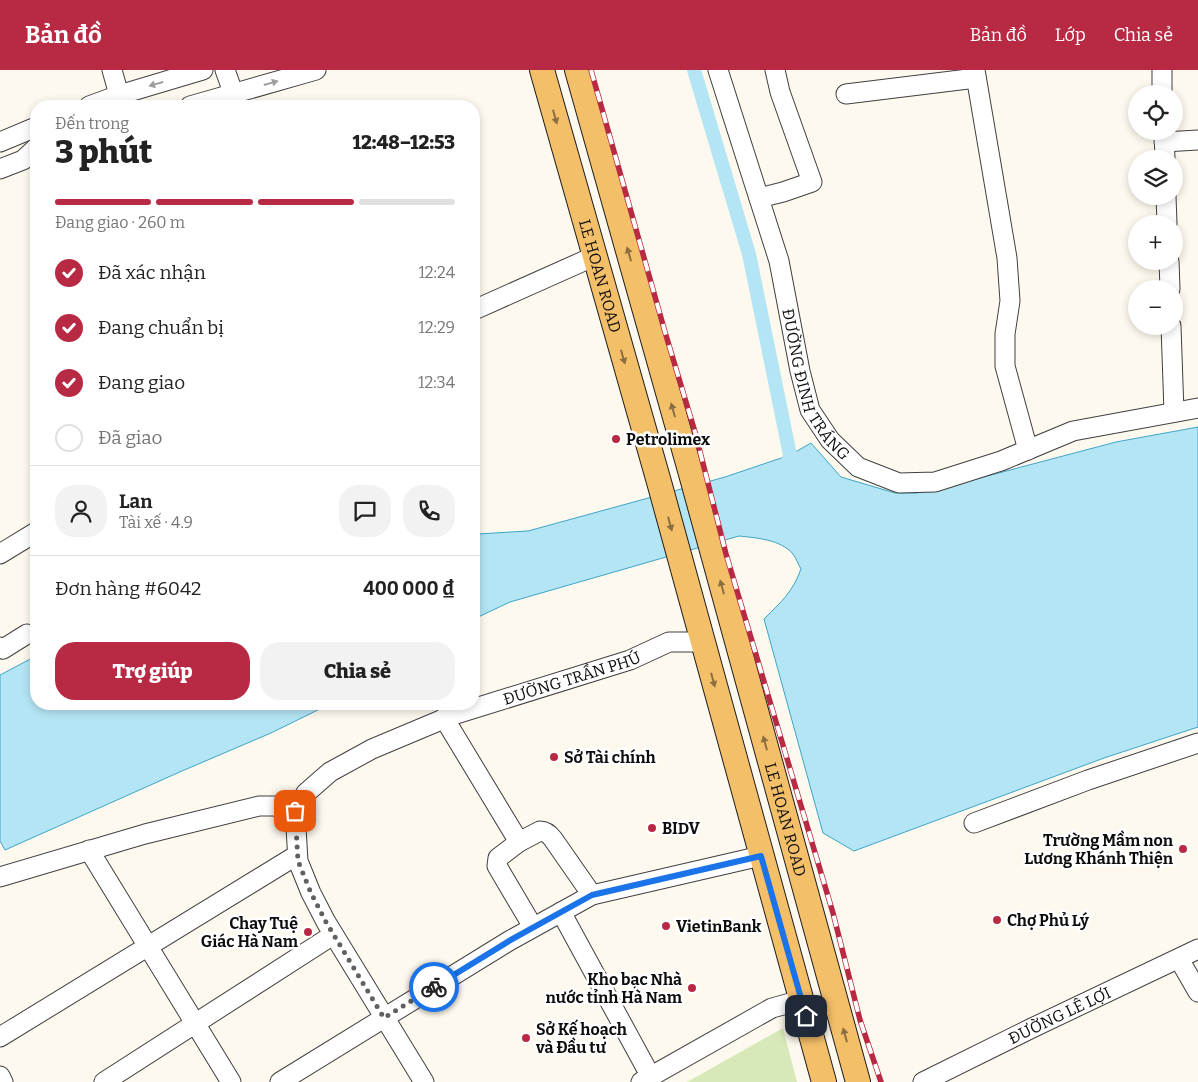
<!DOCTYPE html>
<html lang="vi">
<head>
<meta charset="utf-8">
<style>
  :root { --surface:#fff; --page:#f2f2f2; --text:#222; --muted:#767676; --line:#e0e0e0; --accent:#b82a44 }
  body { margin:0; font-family:Bitter,serif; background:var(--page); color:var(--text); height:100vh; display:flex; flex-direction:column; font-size:19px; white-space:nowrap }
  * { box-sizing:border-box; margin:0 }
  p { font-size:16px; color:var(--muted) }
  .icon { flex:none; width:28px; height:28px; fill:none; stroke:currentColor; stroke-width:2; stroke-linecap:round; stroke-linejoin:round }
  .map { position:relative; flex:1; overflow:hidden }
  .details { position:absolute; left:30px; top:30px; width:450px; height:610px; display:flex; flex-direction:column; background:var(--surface); border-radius:20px; box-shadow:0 2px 8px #0003 }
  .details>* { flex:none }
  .buttons { position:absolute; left:1128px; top:15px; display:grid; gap:10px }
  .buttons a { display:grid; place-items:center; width:55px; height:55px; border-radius:50%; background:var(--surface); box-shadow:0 2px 8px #0003; font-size:25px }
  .pin { position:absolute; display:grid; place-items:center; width:42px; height:42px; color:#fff; margin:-21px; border-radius:10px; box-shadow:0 2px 8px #0006 }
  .courier { position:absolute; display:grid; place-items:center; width:50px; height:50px; margin:-25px; border:4px solid #1a73e8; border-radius:50%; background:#fff; color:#222; box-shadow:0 1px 6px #0007 }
  .summary em { font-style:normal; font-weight:800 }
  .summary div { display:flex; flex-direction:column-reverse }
  .summary { display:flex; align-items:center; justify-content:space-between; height:85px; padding:0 25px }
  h1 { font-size:32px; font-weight:800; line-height:38px }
  .bar { display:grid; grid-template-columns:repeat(4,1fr); gap:8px 5px; align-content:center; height:60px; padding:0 25px }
  .bar i { height:6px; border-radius:4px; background:var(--line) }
  .bar .on { background:var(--accent) }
  .bar p { grid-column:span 4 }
  .line { display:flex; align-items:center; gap:12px; padding:0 25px; border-top:1px solid var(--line) }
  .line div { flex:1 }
  .round { display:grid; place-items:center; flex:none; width:52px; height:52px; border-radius:20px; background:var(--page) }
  ol { padding:0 25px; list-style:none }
  li { display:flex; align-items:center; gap:15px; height:55px }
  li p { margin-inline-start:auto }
  li .icon { padding:5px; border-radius:50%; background:var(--accent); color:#fff; stroke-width:4 }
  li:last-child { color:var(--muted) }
  li i { width:28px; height:28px; border:2px solid var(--line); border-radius:50% }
  .action { display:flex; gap:10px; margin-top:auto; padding:10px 25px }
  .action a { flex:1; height:58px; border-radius:20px; background:var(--accent); color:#fff; font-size:20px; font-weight:800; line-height:58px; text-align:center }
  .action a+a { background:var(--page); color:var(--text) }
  header { display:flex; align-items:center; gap:30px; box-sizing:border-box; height:70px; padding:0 25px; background:var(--accent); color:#fff }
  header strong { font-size:24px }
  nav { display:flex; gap:28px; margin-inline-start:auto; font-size:18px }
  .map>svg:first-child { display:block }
  .green { fill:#d7e8b9 }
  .water { fill:#b4e5f4; stroke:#3ea4c8 }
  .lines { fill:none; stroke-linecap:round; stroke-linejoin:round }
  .canal { stroke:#b4e5f4; stroke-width:14 }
  .minor-casing { stroke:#404040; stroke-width:21 }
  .major-casing { stroke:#1e1e1e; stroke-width:26 }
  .minor { stroke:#fff; stroke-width:19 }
  .major { stroke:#f4bf69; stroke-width:24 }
  .rail-casing { stroke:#b82a44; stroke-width:5.5 }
  .rail { stroke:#fff; stroke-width:4; stroke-dasharray:11; stroke-linecap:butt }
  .oneway { fill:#9e9e9e }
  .oneway2 { fill:#8c6f40 }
  .done { stroke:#61605c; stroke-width:5; stroke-dasharray:0 9 }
  .route { stroke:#1a73e8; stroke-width:6 }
  .poi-dot { fill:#b82a44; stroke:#fff; stroke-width:2 }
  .labels { text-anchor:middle; stroke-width:5; stroke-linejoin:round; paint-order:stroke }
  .street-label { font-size:16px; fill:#0d0d0d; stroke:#fff }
  .poi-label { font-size:16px; font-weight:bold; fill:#0d0d0d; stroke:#fff; text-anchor:start }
</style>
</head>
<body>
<header>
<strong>Bản đồ</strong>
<nav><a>Bản đồ</a><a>Lớp</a><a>Chia sẻ</a></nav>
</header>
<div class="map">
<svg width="1198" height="1012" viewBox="0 0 1198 1012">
  <rect width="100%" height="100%" fill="#fef9ee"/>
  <!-- green -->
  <polygon class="green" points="783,958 797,1012 687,1012"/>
  <!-- water -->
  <g class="water">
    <path d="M1198,357v300l-94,31 -250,93 -31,-18 -59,-214c18,-18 28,-26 37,-50 -3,-5 -5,-11 -8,-15 -13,-15 -37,-16 -54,-18l-229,66 -36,17v-88l4,3 50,-3 197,-54 65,-22 21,-12 30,34 54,16h22l25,-5 174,-46z"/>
    <polygon points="36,586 36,634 330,634 271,663 182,701 5,780 0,771 0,605"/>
  </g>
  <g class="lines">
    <!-- canal -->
    <polyline class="canal" points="694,0 749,184 790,385 785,401"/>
    <defs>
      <g id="minor">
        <polyline points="112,0 119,25"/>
        <polyline points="225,0 238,36"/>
        <path id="s1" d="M718,0l61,191 21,110 10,39 20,30 28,27 41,16 36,-1 66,-21 72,-30 125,-23"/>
        <polyline points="975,0 1007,188 1010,231 1005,264 1005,296 1028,380"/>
        <polyline points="1162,0 1162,24"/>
        <polyline points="846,24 976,8"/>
        <polyline points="89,36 119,25 203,0"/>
        <polyline points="190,36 316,0"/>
        <polyline points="1164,61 1165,89"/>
        <polyline points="0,72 36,57"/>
        <polyline points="1164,72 1198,70"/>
        <polyline points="0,99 23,90 36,78"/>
        <polyline points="1166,126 1167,154"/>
        <polyline points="759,128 783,122 812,112 780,22 775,0"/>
        <polyline points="1169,191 1170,219"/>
        <polyline points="474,240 595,186"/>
        <polyline points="1171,256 1174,342"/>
        <polyline points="0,484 36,462"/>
        <polyline points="0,577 3,579 27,564"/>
        <polyline points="444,648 519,772"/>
        <polyline points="974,753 1088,710 1198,673"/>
        <polyline points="89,780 231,1012"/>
        <polyline points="0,807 145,764 259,736 274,736 295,741"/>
        <polyline points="561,842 651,1007"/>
        <path d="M533,857l-36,-61 1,-8 21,-16 21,-11c6,0 10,4 13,8l39,56"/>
        <polyline points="1179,889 1198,922"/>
        <polyline points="0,967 297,785"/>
        <polyline points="0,1006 3,1012"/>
        <polyline points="104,1012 333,865"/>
        <polyline points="280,1012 509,871 592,825 761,786"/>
        <path id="s2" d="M424,1012l-98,-160 -15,-29 -13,-32 -3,-50 11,-18 24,-21 42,-23 81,-34 177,-55 39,-18h33"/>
        <polyline points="641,1012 772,938 801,930"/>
        <path id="s3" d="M923,1012l109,-54 166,-79"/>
      </g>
      <g id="major">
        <path id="s4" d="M542,0l117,412 165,600"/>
        <path id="s5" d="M577,0l114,404 167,608"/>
      </g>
    </defs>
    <!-- minor casing -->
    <use href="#minor" class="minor-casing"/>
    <!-- major casing -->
    <use href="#major" class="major-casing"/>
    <!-- minor -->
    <use href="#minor" class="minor"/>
    <!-- major -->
    <use href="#major" class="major"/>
    <defs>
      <polyline id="rail" points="591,0 665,262 695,362 726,484 833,843 860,950 881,1012"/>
    </defs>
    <!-- rail casing -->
    <use href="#rail" class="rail-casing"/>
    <!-- rail -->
    <use href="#rail" class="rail"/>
  </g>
  <!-- one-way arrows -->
  <defs><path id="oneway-solid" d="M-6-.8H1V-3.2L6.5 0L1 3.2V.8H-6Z" transform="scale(1.25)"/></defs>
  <g class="oneway">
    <use href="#oneway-solid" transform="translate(271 13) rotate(-16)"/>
    <use href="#oneway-solid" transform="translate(156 14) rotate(164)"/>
  </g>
  <g class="oneway2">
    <use href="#oneway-solid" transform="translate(555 47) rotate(74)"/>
    <use href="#oneway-solid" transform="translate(629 184) rotate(-106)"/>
    <use href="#oneway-solid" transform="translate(623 287) rotate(74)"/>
    <use href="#oneway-solid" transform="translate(673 340) rotate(-106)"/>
    <use href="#oneway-solid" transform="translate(670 454) rotate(75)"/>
    <use href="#oneway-solid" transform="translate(722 517) rotate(-105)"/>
    <use href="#oneway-solid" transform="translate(713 610) rotate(75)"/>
    <use href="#oneway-solid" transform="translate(765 673) rotate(-105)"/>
    <use href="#oneway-solid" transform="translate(845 965) rotate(-105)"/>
  </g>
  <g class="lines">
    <!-- done -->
    <polyline class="done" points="295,741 298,791 311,823 326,852 384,948 434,917"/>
    <!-- route -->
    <polyline class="route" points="434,917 509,871 592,825 761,786 806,946"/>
  </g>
  <!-- markers -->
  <g class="poi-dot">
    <circle cx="616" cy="369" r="5"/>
    <circle cx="554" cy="687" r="5"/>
    <circle cx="652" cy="758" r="5"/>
    <circle cx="1183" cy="779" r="5"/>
    <circle cx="997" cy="850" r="5"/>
    <circle cx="666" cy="856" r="5"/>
    <circle cx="308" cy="862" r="5"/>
    <circle cx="692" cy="918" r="5"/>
    <circle cx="526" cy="968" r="5"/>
  </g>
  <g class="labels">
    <!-- street labels -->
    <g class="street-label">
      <text dy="6" stroke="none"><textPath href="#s4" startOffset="214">LE HOAN ROAD</textPath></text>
      <text dy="6" stroke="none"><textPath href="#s1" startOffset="331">ĐƯỜNG ĐINH TRÁNG</textPath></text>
      <text dy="6" stroke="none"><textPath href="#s2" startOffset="618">ĐƯỜNG TRẦN PHÚ</textPath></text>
      <text dy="6" stroke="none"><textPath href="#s5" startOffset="778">LE HOAN ROAD</textPath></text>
      <text dy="6" stroke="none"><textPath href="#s3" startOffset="152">ĐƯỜNG LÊ LỢI</textPath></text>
    </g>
    <!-- poi labels -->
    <g class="poi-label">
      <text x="626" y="375">Petrolimex</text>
      <text x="564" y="693">Sở Tài chính</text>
      <text x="662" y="764">BIDV</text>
      <text x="1173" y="776" text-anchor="end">Trường Mầm non<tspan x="1173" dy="18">Lương Khánh Thiện</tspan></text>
      <text x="1007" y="856">Chợ Phủ Lý</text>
      <text x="298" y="859" text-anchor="end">Chay Tuệ<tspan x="298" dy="18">Giác Hà Nam</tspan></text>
      <text x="676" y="862">VietinBank</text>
      <text x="682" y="915" text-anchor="end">Kho bạc Nhà<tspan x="682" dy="18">nước tỉnh Hà Nam</tspan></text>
      <text x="536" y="965">Sở Kế hoạch<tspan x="536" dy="18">và Đầu tư</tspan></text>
    </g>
  </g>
</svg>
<div class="buttons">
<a><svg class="icon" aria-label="locate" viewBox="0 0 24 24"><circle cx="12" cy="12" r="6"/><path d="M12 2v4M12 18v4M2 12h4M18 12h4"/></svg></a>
<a><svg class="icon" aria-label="layers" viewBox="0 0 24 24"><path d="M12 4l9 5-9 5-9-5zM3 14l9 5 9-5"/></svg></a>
<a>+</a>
<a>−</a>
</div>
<div class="pin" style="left:295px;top:741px;background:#ea580c"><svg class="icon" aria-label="bag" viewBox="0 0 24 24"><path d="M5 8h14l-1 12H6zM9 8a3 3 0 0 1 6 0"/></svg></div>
<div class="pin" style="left:806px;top:946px;background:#1f2937"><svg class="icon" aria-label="home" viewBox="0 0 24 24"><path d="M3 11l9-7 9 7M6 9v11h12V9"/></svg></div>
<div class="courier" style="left:434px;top:917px"><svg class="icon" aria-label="bike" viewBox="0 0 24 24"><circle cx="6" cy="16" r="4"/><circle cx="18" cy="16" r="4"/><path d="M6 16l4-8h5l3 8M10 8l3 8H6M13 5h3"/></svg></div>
<section class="details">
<div class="summary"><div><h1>3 phút</h1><p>Đến trong</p></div><em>12:48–12:53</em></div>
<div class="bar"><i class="on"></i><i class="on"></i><i class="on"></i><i></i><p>Đang giao · 260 m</p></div>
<ol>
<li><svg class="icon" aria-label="check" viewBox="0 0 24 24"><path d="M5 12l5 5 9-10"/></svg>Đã xác nhận<p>12:24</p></li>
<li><svg class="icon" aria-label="check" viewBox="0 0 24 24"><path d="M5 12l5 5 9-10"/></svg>Đang chuẩn bị<p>12:29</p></li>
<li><svg class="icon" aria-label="check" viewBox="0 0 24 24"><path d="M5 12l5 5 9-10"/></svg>Đang giao<p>12:34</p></li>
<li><i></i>Đã giao</li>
</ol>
<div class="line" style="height:90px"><a class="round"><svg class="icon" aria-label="person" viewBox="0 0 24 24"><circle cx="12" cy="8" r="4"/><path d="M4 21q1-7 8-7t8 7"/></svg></a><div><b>Lan</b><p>Tài xế · 4.9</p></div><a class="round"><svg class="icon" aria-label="chat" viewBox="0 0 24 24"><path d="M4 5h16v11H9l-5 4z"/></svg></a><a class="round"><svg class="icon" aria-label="phone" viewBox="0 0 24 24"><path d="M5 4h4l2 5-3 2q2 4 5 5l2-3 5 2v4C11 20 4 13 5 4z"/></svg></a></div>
<div class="line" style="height:65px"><div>Đơn hàng #6042</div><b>400 000 ₫</b></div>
<div class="action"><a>Trợ giúp</a><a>Chia sẻ</a></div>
</section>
</div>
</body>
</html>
